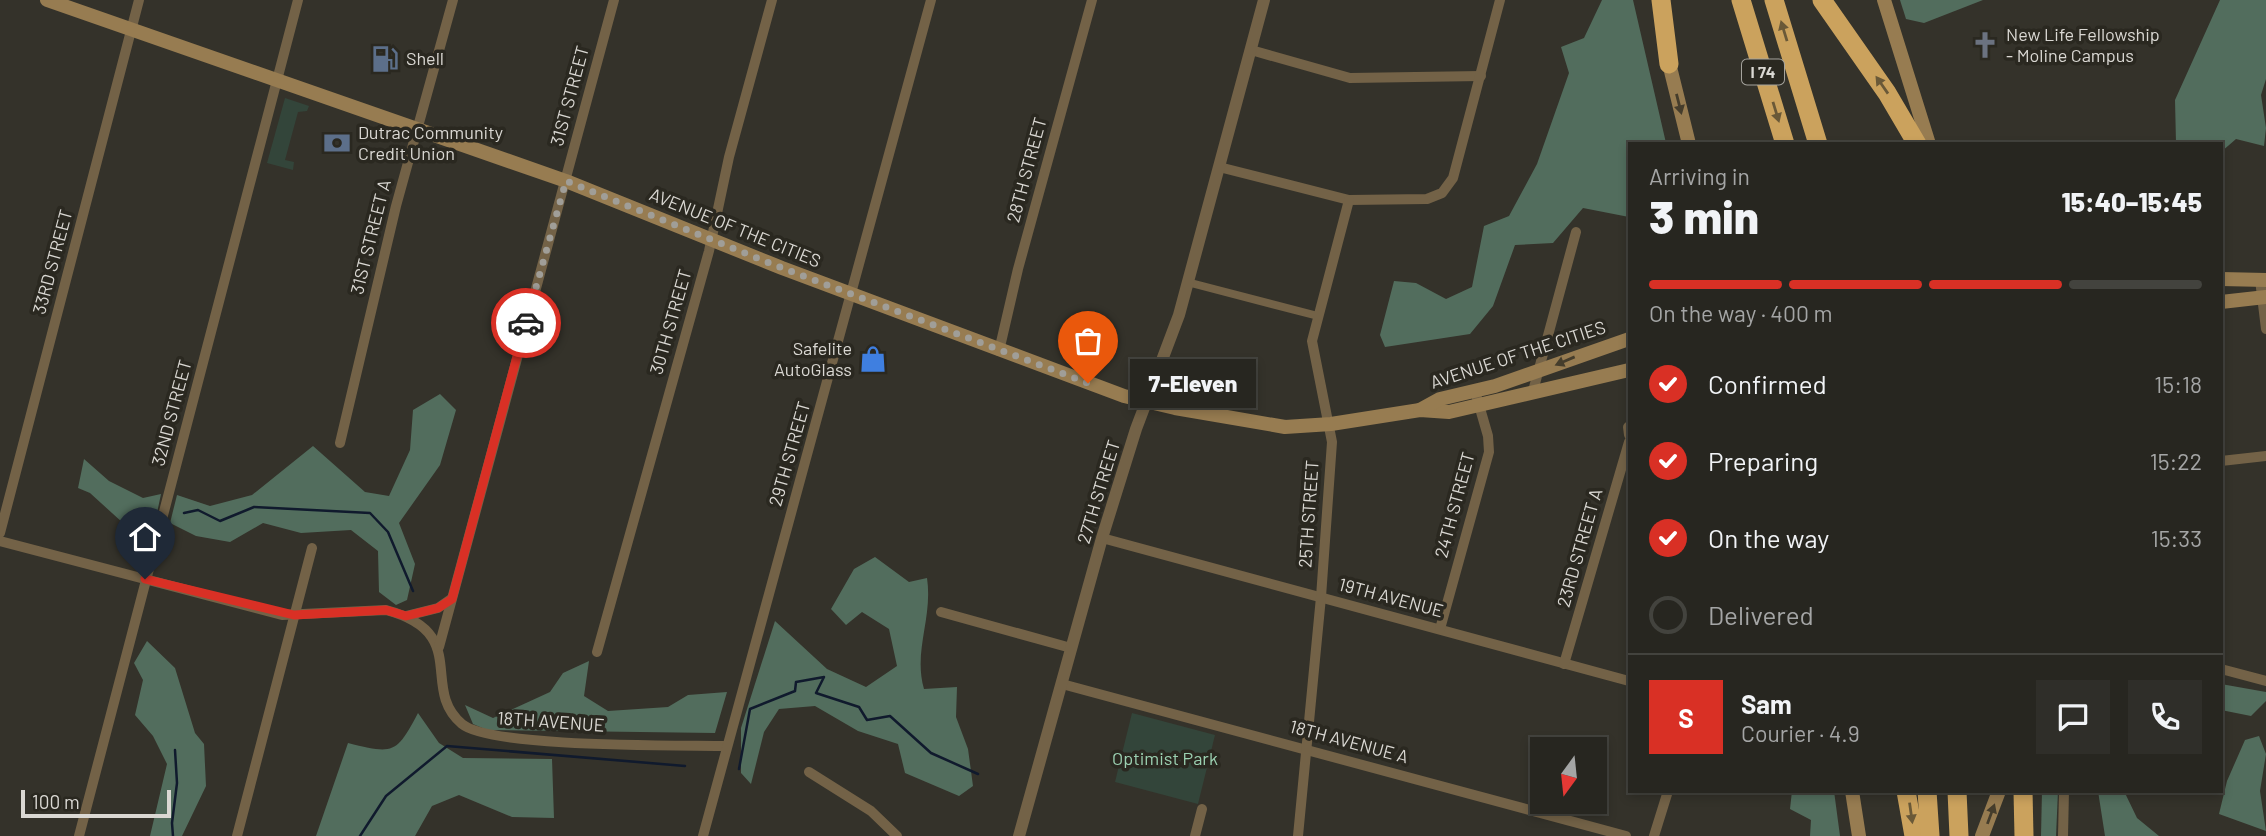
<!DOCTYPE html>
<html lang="en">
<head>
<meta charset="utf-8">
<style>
  :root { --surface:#272620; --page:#2f2e29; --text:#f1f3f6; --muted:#a4a5a5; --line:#43433e; --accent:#d93025 }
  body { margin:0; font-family:Barlow,sans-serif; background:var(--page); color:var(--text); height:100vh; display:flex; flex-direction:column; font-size:26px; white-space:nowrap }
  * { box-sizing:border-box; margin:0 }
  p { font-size:23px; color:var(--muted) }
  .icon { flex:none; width:38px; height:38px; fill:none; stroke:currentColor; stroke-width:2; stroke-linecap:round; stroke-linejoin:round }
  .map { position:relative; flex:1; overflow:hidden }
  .drawer { position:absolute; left:1628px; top:142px; width:595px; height:651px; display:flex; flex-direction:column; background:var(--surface); border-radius:0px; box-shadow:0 4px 10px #0003,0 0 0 2px var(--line) }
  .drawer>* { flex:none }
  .needle { width:46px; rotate:195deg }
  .buttons { position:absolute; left:1530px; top:737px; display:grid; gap:14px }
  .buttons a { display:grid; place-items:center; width:77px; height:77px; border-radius:0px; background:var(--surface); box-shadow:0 4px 10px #0003,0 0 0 2px var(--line); font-size:35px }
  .scale { position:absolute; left:21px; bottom:18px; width:150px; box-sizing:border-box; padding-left:7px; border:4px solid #dad8d3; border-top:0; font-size:19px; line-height:24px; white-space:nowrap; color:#dad8d3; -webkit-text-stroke:5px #2a2820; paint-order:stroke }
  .pin { position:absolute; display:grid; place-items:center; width:60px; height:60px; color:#fff; margin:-72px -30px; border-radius:50% 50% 50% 0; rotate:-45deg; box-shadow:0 0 7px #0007 }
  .pin .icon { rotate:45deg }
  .courier { position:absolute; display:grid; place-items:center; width:70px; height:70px; margin:-35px; border:5px solid #d93025; border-radius:50%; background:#fff; color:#222; box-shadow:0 2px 9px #0007 }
  .bubble { position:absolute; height:49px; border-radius:0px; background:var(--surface); box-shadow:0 4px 10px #0003,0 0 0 2px var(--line); font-size:23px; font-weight:800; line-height:49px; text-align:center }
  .headline em { font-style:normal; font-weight:800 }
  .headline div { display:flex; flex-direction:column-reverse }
  .headline { display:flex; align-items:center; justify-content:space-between; height:119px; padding:0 21px }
  h1 { font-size:46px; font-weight:800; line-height:52px }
  .bar { display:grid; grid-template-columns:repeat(4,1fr); gap:10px 7px; align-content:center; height:84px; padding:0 21px }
  .bar i { height:9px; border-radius:5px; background:var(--line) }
  .bar .active { background:var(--accent) }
  .bar p { grid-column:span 4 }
  .line { display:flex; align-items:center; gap:18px; padding:0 21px; border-top:2px solid var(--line) }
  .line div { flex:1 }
  .round { display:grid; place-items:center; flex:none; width:74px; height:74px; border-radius:0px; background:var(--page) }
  ol { padding:0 21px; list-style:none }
  li { display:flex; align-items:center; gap:21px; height:77px }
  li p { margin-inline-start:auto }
  li .icon { padding:7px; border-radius:50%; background:var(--accent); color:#fff; stroke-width:4 }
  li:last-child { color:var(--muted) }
  li i { width:38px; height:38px; border:4px solid var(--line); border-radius:50% }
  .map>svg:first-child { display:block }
  .green { fill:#33453a }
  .forest { fill:#526d5d }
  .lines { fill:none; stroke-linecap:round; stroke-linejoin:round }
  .stream { stroke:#101a2d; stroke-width:2.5 }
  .pedestrian { stroke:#736247; stroke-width:8 }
  .minor { stroke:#736247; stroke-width:10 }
  .tertiary { stroke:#736247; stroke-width:12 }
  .secondary { stroke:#977c51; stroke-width:14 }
  .motorway { stroke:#cba25d; stroke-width:19 }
  .oneway { fill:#6a5938 }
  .oneway2 { fill:#453d2c }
  .done { stroke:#a09e98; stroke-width:7; stroke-dasharray:0 12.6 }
  .route { stroke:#d93025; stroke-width:9 }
  .labels { text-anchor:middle; stroke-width:7; stroke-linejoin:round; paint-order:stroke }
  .shield { fill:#2a2820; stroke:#a5a39d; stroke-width:2 }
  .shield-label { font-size:16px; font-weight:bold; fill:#dad8d3 }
  .poi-label { font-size:18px; fill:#dad8d3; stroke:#2a2820; text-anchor:start }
  .street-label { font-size:18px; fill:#dad8d3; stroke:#2a2820 }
  .park-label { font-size:18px; fill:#9bd0b1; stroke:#2a2820 }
</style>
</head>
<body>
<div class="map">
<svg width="2266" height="836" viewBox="0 0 2266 836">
  <rect width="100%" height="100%" fill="#34322a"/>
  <!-- green -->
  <g class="green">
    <polygon points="285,98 309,106 307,111 298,112 285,160 294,162 293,170 267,163"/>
    <polygon points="1132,713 1215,735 1198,804 1115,782"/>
  </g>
  <!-- forest -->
  <g class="forest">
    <polygon points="1602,0 1633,0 1666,143 1629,144 1629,217 1583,208 1553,243 1515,245 1493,306 1470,334 1385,347 1380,335 1394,281 1416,283 1446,299 1472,287 1484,226 1509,216 1537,164 1569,73 1561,47 1584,38"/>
    <polygon points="1900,0 1983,0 1924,23 1906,19"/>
    <polygon points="2220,0 2266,0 2266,79 2261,95 2266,128 2264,146 2236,139 2221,152 2221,144 2176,143 2175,100"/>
    <polygon points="440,394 456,410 440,465 399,523 415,564 407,600 396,605 379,592 378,551 351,530 301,533 263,523 230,542 196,536 170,523 177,495 210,506 252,495 313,446 365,492 389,496 410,450 413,410"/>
    <polygon points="84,459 109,481 143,498 161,494 153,532 123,523 90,493 78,488"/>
    <path d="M875,557l34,25 18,-4c6,40 -14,73 -3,111l33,-2 -1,30 12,32 5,37 -14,10 -54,-23 -7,-29 -40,-13 -43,-25 -36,3 -15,23 -13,52 -10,-11v-45l34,-107 52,48 39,18 31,-21 -8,-37 -27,-17 -16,13 -15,-16 23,-40z"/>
    <polygon points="147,641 175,668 195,733 204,744 206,786 182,836 150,836 167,764 153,736 135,715 143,680 134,663"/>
    <polygon points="589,661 584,696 608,711 668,707 688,695 727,692 715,733 487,730 473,724 465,705 493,718 550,692 563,673"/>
    <polygon points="2221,684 2266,692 2266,701 2251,716 2221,710"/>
    <path d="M418,713l21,30 24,15 89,1 2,59 -42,-1 -53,-22 -27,11 -17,30h-99l32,-93c45,11 48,12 70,-30z"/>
    <polygon points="2259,736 2266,754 2260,791 2266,831 2219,814 2227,781 2245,740"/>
    <polygon points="1792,791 1834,791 1840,836 1810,836 1811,820 1790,809"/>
    <polygon points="2042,791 2058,791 2056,836 2041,836"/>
    <polygon points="2098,791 2124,791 2137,818 2159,836 2105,836"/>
  </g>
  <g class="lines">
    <!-- stream -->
    <g class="stream">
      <polyline points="184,513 198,510 220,521 254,507 370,513 388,532 413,591"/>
      <polyline points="739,769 750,709 795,691 796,682 824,677 816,693 859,707 867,720 890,716 931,753 978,774"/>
      <polyline points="173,836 172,823 177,783 175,750"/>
      <polyline points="360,836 386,796 447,746 685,766"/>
    </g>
    <!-- pedestrian -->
    <polyline class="pedestrian" points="1187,282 1318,316"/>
    <!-- minor -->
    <g class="minor">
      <polyline points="1251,50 1350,78 1481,76"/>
      <polyline points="1219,167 1349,200 1427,199 1442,193 1453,178 1500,0"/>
      <polyline points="2260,280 2266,329"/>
      <polyline points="999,351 1018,269 1092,0"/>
      <polyline points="1533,391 1576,232"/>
      <polyline points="1628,427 1629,435"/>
      <polyline points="340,443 396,206 453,0"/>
      <polyline points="2221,461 2266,456"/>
      <polyline points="0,533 139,0"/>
      <polyline points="1102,538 1629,681"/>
      <path d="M0,541l282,74 104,-5c86,23 33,78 76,114 29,24 218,21 264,22"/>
      <polyline points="941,612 1071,648"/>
      <polyline points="406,616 438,608 451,599"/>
      <polyline points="1440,629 1489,452 1488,436 1477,398"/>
      <polyline points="439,647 614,0"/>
      <polyline points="597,652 709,251 729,157 772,0"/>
      <polyline points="1564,664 1629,442"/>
      <polyline points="2221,669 2266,681"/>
      <polyline points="1062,684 1626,836"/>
      <polyline points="809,772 871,811 897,836"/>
      <polyline points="79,836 298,0"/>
      <polyline points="237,836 312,548"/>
      <polyline points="703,836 931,0"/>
      <polyline points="1195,836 1202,809"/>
      <polyline points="1298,836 1321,597 1332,442 1312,341 1349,200"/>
      <polyline points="1654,836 1668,791"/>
      <polyline points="2063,836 2064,791"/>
    </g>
    <!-- tertiary -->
    <polyline class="tertiary" points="1019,836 1102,538 1136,429 1179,315 1264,0"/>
    <!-- secondary -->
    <g class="secondary">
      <polyline points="47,0 566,181 782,268 1124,396 1175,408 1285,427 1331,424 1420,410 1449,412 1629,370"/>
      <polyline points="1884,0 1929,144"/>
      <polyline points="1667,55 1689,144"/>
      <polyline points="2221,279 2266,280"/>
      <polyline points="2221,302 2266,297"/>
      <polyline points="1420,410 1440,399 1495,386 1629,339"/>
      <polyline points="1852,791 1859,836"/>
      <polyline points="1982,836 1999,791"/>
    </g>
    <!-- motorway -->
    <g class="motorway">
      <polyline points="1661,0 1669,64"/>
      <polyline points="1741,0 1785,144"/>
      <polyline points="1774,0 1818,144"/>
      <polyline points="1822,0 1887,93 1917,144"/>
      <polyline points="1906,791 1914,836"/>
      <polyline points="1927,791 1930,836"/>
      <polyline points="1957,791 1959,836"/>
      <polyline points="2023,791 2024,836"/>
    </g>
  </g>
  <!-- one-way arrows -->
  <defs><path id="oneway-solid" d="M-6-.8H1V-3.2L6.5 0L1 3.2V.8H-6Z" transform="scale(1.75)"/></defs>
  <g class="oneway">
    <use href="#oneway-solid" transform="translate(1784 31) rotate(-107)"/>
    <use href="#oneway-solid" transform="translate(1882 85) rotate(-125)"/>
    <use href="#oneway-solid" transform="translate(1776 112) rotate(73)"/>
    <use href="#oneway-solid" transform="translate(1911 813) rotate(82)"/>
  </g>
  <g class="oneway2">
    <use href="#oneway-solid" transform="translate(1679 104) rotate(76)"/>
    <use href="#oneway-solid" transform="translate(1565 361) rotate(157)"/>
    <use href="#oneway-solid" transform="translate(1991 814) rotate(-70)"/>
  </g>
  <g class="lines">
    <!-- done -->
    <polyline class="done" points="526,323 566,181 782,268 1088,383"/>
    <!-- route -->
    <polyline class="route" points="145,579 294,615 386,610 406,616 438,608 452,599 526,323"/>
  </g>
  <!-- icons -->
  <defs>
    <symbol id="church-bare" viewBox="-9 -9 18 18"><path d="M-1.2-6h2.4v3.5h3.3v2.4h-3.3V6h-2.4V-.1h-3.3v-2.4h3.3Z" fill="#6b7280" stroke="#2a2820" stroke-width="2.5" paint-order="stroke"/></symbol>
    <symbol id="fuel-bare" viewBox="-9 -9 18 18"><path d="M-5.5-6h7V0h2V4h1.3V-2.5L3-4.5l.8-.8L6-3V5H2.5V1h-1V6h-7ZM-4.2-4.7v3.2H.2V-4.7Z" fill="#5c6f8a" stroke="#2a2820" stroke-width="2.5" paint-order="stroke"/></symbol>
    <symbol id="bank-bare" viewBox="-9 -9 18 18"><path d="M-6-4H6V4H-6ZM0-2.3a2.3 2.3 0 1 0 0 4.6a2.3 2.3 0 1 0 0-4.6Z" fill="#5c6f8a" stroke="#2a2820" stroke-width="2.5" paint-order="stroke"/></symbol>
    <symbol id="shop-bare" viewBox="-9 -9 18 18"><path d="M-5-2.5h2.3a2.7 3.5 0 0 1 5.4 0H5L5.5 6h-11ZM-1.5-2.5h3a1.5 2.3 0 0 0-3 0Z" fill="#3f7fe0" stroke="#2a2820" stroke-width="2.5" paint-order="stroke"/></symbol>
  </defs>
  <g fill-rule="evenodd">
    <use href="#church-bare" x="1966" y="26" width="38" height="38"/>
    <use href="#fuel-bare" x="366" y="40" width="38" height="38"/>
    <use href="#bank-bare" x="318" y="124" width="38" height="38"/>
    <use href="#shop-bare" x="854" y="340" width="38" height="38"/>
  </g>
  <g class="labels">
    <!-- shield labels -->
    <rect class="shield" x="1742" y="59.5" width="42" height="25" rx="5"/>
    <g class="shield-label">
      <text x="1763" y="78">I 74</text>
    </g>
    <!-- poi labels -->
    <g class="poi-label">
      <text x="2006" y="41">New Life Fellowship<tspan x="2006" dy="21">- Moline Campus</tspan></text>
      <text x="406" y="65">Shell</text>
      <text x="358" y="139">Dutrac Community<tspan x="358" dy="21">Credit Union</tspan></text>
      <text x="852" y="355" text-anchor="end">Safelite<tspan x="852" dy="21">AutoGlass</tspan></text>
    </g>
    <!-- street labels -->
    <g class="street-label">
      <text transform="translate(570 96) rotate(-75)" y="6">31ST STREET</text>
      <text transform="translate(1027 170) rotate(-75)" y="6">28TH STREET</text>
      <text transform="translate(735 228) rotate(22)" y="6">AVENUE OF THE CITIES</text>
      <text transform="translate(371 237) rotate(-76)" y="6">31ST STREET A</text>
      <text transform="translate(53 262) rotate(-75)" y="6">33RD STREET</text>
      <text transform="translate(671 322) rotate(-74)" y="6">30TH STREET</text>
      <text transform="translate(1518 355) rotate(-18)" y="6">AVENUE OF THE CITIES</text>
      <text transform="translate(172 413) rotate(-75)" y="6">32ND STREET</text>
      <text transform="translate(790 454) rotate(-74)" y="6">29TH STREET</text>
      <text transform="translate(1099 492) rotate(-73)" y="6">27TH STREET</text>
      <text transform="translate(1455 505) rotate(-75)" y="6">24TH STREET</text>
      <text transform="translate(1309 514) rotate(-86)" y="6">25TH STREET</text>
      <text transform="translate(1580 548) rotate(-74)" y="6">23RD STREET A</text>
      <text transform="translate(1391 598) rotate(15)" y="6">19TH AVENUE</text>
      <text transform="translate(551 722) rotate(4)" y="6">18TH AVENUE</text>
      <text transform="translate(1349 742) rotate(15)" y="6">18TH AVENUE A</text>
    </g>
    <!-- park labels -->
    <g class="park-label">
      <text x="1165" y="765">Optimist Park</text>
    </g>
  </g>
</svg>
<div class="buttons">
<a><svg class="needle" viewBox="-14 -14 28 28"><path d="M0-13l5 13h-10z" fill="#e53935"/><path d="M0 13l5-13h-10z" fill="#a4a5a5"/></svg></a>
</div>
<div class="scale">100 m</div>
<div class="pin" style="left:1088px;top:383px;background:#ea580c"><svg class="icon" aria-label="bag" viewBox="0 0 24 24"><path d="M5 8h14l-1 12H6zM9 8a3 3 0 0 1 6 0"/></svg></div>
<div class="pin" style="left:145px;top:579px;background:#1f2937"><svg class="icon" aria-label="home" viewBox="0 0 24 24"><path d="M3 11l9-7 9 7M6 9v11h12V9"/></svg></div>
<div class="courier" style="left:526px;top:323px"><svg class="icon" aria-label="car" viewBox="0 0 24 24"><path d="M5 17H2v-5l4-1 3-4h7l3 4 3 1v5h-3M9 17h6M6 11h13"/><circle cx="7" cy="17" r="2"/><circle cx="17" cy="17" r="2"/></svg></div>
<div class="bubble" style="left:1130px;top:359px;width:126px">7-Eleven</div>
<section class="drawer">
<div class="headline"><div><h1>3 min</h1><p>Arriving in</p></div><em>15:40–15:45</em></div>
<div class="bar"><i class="active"></i><i class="active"></i><i class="active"></i><i></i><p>On the way · 400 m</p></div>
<ol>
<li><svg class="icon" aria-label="check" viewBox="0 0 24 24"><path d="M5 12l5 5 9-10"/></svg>Confirmed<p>15:18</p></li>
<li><svg class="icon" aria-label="check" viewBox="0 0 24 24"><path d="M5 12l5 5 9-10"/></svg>Preparing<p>15:22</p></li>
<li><svg class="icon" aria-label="check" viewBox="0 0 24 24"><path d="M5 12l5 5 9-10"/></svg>On the way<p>15:33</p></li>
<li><i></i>Delivered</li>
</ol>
<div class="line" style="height:126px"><b class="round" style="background:var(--accent);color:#fff">S</b><div><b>Sam</b><p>Courier · 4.9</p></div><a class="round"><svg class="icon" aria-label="chat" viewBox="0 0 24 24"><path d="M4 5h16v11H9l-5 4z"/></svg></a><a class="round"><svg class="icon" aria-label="phone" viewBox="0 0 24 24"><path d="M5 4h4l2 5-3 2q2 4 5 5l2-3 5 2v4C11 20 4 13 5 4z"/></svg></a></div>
</section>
</div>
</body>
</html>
